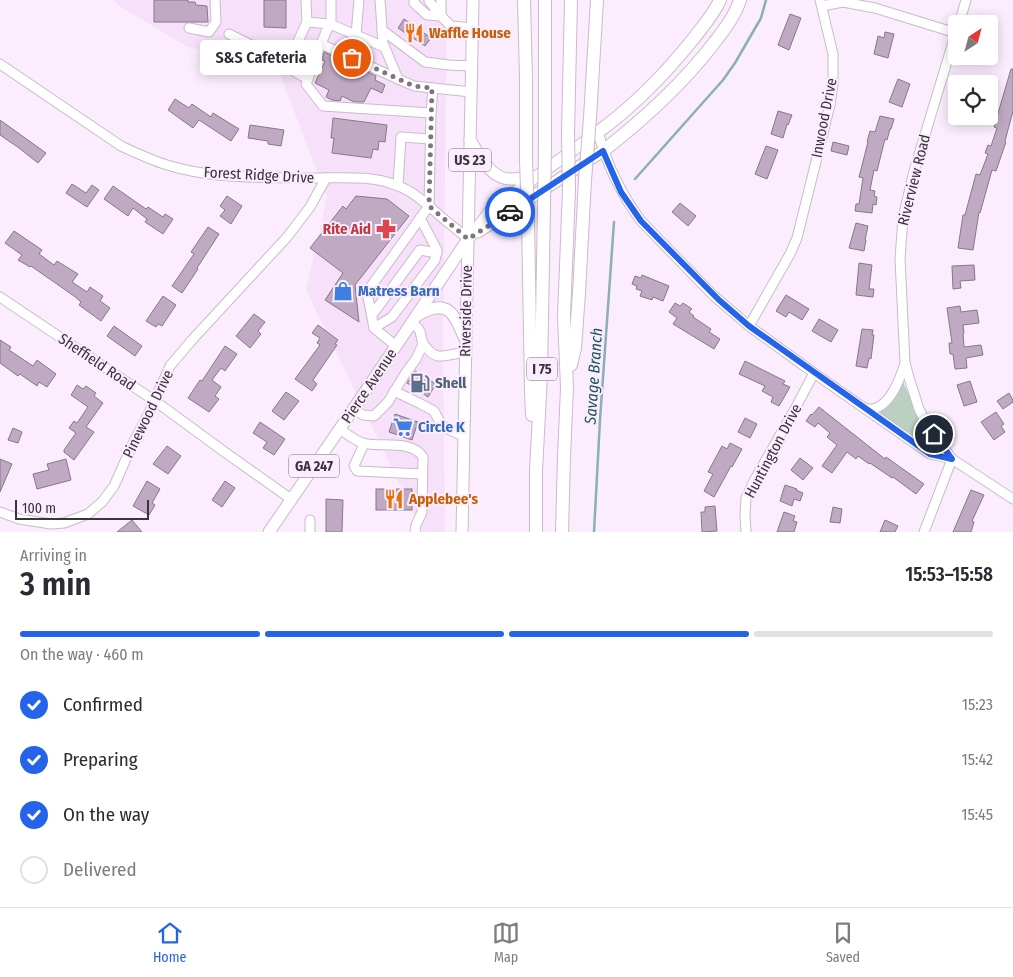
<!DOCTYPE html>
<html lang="en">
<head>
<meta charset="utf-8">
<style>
  :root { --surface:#fff; --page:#f7f7f7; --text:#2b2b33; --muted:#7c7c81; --line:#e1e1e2; --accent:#2563eb }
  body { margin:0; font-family:"Fira Sans Condensed",sans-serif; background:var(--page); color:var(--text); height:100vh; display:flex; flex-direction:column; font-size:19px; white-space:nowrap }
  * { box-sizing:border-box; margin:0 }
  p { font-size:16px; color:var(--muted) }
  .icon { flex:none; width:28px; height:28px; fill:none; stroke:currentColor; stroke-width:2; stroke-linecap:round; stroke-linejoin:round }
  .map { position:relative; height:532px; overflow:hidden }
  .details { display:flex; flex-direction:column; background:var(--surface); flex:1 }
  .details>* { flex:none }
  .needle { width:32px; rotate:36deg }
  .fabs { position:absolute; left:948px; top:15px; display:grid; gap:10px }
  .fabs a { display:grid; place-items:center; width:50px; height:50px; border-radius:5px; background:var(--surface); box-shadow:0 2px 12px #0003; font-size:25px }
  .scale { position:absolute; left:15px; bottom:12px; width:134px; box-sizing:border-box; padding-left:5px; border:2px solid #3a343b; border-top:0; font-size:14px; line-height:18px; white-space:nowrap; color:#3a343b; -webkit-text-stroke:4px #fbedfd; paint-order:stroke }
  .pin { position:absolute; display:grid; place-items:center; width:42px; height:42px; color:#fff; margin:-21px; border:2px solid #fff; border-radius:50%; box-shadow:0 1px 5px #0007 }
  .courier { position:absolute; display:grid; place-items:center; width:50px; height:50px; margin:-25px; border:4px solid #2563eb; border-radius:50%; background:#fff; color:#222; box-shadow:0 1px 6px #0007 }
  .bubble { position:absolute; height:35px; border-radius:5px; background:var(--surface); box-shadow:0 2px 12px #0003; font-size:16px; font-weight:600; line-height:35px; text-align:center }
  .headline em { font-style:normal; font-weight:600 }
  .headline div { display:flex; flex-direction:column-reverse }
  .headline { display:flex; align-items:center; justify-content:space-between; height:85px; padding:0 20px }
  h1 { font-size:32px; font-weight:600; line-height:38px }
  .bar { display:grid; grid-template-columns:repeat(4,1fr); gap:8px 5px; align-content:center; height:60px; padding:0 20px }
  .bar i { height:6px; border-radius:4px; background:var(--line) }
  .bar .selected { background:var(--accent) }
  .bar p { grid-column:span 4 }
  ol { padding:0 20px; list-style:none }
  li { display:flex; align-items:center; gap:15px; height:55px }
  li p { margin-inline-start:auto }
  li .icon { padding:5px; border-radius:50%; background:var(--accent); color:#fff; stroke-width:4 }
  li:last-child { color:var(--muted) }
  li i { width:28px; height:28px; border:2px solid var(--line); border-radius:50% }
  .dock { display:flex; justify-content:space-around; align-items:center; height:70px; border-top:1px solid var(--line); background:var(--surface); font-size:14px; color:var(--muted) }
  .dock a { display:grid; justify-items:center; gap:2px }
  .dock .selected { color:var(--accent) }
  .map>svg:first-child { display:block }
  .built { fill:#f7e0f9 }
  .green { fill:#bbd0c2 }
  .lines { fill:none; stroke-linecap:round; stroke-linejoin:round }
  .stream { stroke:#89b0b2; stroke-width:2.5 }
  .building { fill:#c0a9c2; stroke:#877889 }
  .minor-casing { stroke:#cbbacc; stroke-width:11 }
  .major-casing { stroke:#cbbacc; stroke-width:13 }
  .highway-casing { stroke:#cbbacc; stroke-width:14 }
  .minor { stroke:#fff; stroke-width:9 }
  .major { stroke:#fff; stroke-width:11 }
  .highway { stroke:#fff; stroke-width:12 }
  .highway-bridge-casing { stroke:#cbbacc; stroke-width:14; stroke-linecap:butt }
  .highway-bridge { stroke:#fff; stroke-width:12 }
  .done { stroke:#7e757f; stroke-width:5; stroke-dasharray:0 9 }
  .route { stroke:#2563eb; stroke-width:6 }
  .labels { text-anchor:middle; stroke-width:4; stroke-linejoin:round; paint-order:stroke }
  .shield { fill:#fbedfd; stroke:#746c75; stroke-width:1 }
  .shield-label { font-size:14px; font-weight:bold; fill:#3a343b }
  .food-label { font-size:15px; font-weight:bold; fill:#c56008; stroke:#fbedfd; text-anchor:start }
  .street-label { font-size:15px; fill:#3a343b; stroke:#fbedfd }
  .health-label { font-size:15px; font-weight:bold; fill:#be3a42; stroke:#fbedfd; text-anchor:end }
  .shop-label { font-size:15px; font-weight:bold; fill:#366cbe; stroke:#fbedfd; text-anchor:start }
  .service-label { font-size:15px; font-weight:bold; fill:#4e5e75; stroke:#fbedfd; text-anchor:start }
  .water-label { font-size:16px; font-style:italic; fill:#1b5457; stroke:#fbedfd }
</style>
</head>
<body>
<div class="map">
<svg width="1013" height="532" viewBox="0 0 1013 532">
  <rect width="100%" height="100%" fill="#fbedfd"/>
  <!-- built -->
  <polygon class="built" points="113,0 447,0 443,346 445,532 423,532 306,290 327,197 279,72 186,46 118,5"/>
  <!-- green -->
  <polygon class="green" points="903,382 933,449 879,413 893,401"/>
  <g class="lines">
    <!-- stream -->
    <g class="stream">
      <polyline points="635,179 723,80 735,63 761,18 766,0"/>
      <polyline points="594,532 600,420 614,222"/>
    </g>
  </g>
  <!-- building -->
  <g class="building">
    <polygon points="154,0 188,0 188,2 195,2 196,5 207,6 208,22 154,22"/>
    <polygon points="264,0 286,0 286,28 264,27"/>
    <polygon points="790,14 801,18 789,50 778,45"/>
    <polygon points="404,19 431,38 425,46 398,28"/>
    <polygon points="885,32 894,34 888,58 874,54 878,36 884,38"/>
    <polygon points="324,52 376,76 375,80 385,85 382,93 371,88 364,102 354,102 342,96 340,101 332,100 326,97 329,90 315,83 325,61 322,60"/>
    <polygon points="1011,69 1013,69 1013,111 1005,141 1006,142 996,171 992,170 980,213 979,212 973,250 958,248 963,215 965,215 976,174 980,175 988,154 985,153 988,145 991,146 997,128 994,127"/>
    <polygon points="898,79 910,84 902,107 889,102"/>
    <polygon points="175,99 189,108 192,104 211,117 213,113 239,129 231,141 199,120 193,128 168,110"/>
    <polygon points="778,111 792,115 788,125 787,124 783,138 771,134"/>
    <polygon points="880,116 894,119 891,129 890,129 887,140 885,139 877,171 874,170 870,190 875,191 874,196 877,197 876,205 873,204 872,213 855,211 856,204 859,204 863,178 859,177 868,142 867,142 870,131 875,132"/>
    <polygon points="333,118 387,125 385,142 379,141 378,150 373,149 371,158 332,153 334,138 331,138"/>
    <polygon points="0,120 46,153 38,163 19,148 0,135"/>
    <polygon points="250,125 284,130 281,146 268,144 268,141 248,138"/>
    <polygon points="833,142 849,146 847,155 831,151"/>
    <polygon points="766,146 778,150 767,179 755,174"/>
    <polygon points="72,184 86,193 92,185 99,190 87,207 66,193"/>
    <polygon points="113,186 146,209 148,207 163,217 165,214 173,219 163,234 145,222 147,219 133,208 128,216 104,199"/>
    <polygon points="227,196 242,206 231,224 220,216 225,210 220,206"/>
    <polygon points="356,196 387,199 409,216 355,285 359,322 325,300 343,273 310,248 343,206 346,209"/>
    <polygon points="680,203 696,216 688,226 672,212"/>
    <polygon points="856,223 868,226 865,240 866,240 864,251 849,248"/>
    <polygon points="208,227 219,234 197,268 198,269 182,293 172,286 194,254 191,252"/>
    <polygon points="14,231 42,250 39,254 54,265 57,261 78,274 72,282 87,292 90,287 103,296 100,301 110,308 101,321 79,305 81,302 74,296 31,266 30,267 18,260 22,255 5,243"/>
    <polygon points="859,263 872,265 869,289 874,289 873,297 856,295"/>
    <polygon points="974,265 975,280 960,281 961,288 953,289 952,266"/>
    <polygon points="642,275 669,286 663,301 653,297 652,300 640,296 642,291 636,289 637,286 632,284 635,276 641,278"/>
    <polygon points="786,295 809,309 802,320 789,312 786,317 776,311"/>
    <polygon points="163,296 176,305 162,326 158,324 156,327 146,321"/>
    <polygon points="675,303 680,306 683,303 692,309 689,312 694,316 693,317 711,329 709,332 720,339 714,349 673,324 677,318 669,312"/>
    <polygon points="960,306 961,312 977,310 979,323 963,325 964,333 963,333 964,347 981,345 983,355 966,358 967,368 955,369 953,354 950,354 949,343 952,343 947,308"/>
    <polygon points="254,314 265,322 258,331 261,334 250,348 236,336"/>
    <polygon points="819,319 838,330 831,342 812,331"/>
    <polygon points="318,325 338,340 335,344 337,345 313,380 317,384 312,391 295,379 320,345 317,343 320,338 312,333"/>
    <polygon points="114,326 142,346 135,356 107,336"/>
    <polygon points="862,329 873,330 872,335 874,335 871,359 869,358 867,368 856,366"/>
    <polygon points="0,340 11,347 9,350 33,366 37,360 56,374 47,387 39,382 37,386 20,374 18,376 0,363"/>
    <polygon points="225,346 237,354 225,371 221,368 212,380 221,387 215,396 219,399 209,412 188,398 200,380 202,381"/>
    <polygon points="745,361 785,381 783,384 790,387 779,406 771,402 773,397 762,391 765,386 739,374"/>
    <polygon points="415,371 436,384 428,397 407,383"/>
    <polygon points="970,381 977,402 964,406 957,385"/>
    <polygon points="77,385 83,389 86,386 96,393 94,396 103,403 86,427 94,432 74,460 64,452 64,450 76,433 69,428 74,421 77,423 88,407 71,395"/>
    <polygon points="286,392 299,401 284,420 272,411"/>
    <polygon points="1009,393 1013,400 1013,402 1003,409 997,401"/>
    <polygon points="819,407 885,459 886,457 924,484 916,494 893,477 892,478 870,463 869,464 858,456 856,459 847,452 832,473 822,466 837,445 827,437 830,433 818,423 815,427 806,421 811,414 812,415"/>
    <polygon points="996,412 1004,424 1001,426 1005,432 994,440 981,422"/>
    <polygon points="395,414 418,422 412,440 389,432"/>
    <polygon points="745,418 757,424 750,438 738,432"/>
    <polygon points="260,422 285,439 274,455 263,448 267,442 253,433"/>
    <polygon points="13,428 22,432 18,443 8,440"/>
    <polygon points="730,443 742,449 732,467 731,466 714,497 704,491 713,474 708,472 722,446 727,449"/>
    <polygon points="167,446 181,456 168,474 153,464"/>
    <polygon points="800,458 813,468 803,480 791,470"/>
    <polygon points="0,459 12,464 0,492"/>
    <polygon points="66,459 71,480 37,489 33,474 49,470 47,464"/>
    <polygon points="147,481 160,489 152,503 155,505 149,515 133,506"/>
    <polygon points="225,481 235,488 222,507 212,500"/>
    <polygon points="785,485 797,489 796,490 803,493 800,501 794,499 792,506 780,501"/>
    <rect x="376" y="489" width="36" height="21"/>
    <polygon points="971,490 984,495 972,521 974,522 971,532 953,532"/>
    <polygon points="326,499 343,500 342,532 326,532"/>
    <polygon points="715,506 717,531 702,532 701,512 705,512 705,507"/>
    <polygon points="833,507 842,509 840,523 830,522"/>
    <polygon points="784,512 795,516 793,521 797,522 794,532 777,532"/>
    <polygon points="132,520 142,532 117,532"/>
    <polygon points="885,520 898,526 895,532 880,532"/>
  </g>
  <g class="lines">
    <defs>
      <g id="minor">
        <polyline points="306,0 307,22 286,67 308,79"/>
        <polyline points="380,0 383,43 398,79 414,86 471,92"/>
        <polyline points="414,0 414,3 427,15 441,16 441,0"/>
        <polyline points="429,1 441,16 451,26 473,28"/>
        <polyline points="822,6 843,2 875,8 956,33"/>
        <polyline points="307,22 330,24 384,47"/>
        <polyline points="959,24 966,0"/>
        <polyline points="189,28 209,32 216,22 215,0"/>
        <polyline points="382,30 425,62 449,65 472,66"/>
        <polyline points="229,34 253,46 286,67"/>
        <polyline points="356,35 359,0"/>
        <polyline points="321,44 331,20 331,0"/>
        <path d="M0,64l121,82c15,7 30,14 46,19 48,15 99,12 148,13 28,0 57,-3 83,8 13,4 22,13 32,21 12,11 25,21 38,32"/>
        <polyline points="398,79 321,44 306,84 323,106 431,113 433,88"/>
        <path d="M598,132c9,33 23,62 43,89l73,75 35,30 65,47 116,81 22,5 61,40"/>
        <polyline points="398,185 401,137 430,139"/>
        <polyline points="0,297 155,401 226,453 291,499"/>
        <polyline points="372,315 420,250 437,253"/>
        <path d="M411,324c12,5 8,9 12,19 2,4 9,12 15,13 4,1 22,-3 27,-4"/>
        <polyline points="749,326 790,254 797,238 830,105 833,84 833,54 820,0"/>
        <polyline points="374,328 392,317 435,260 437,250 420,218"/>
        <polyline points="396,346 374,328 367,292 429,206 431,113"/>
        <polyline points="394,391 419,403 434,411 441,424 447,429 464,436"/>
        <path d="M864,408c4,1 8,2 12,0 16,-6 24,-30 29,-44"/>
        <polyline points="354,409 363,415 374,416 388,402 405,374 416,359 423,344"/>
        <path d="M340,429c7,5 15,12 23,14 17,5 49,-4 60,14l-1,55 -6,13 -1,7"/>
        <polyline points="364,444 354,466 357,471 422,474"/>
        <polyline points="952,459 925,421 919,409 910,381 905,363 900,259 903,218 914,171 956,32"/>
        <polyline points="0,512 19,519 51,524 64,523 88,514 102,502 114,486 134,441 148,415 170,366 192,340 288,236 310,207 326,178"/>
        <polyline points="310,532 310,520"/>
        <polyline points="746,532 745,515 746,498 755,479 795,409 814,373"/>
        <polyline points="924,532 952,459"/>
      </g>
      <g id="major">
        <path d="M470,140c10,15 19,38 40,39 8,0 16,-1 24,-2"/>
        <polyline points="478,232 603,151"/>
        <path d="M418,315c28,-17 36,-3 46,22"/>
        <polyline points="269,532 365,392 468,239 493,208 594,135"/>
        <polyline points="462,532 473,0"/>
      </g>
      <g id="highway">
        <polyline points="524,0 526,78 526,160"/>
        <polyline points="590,118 597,0"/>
        <path d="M598,132c36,-26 68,-59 96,-94 9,-12 20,-24 26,-38"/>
        <polyline points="568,133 571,0"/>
        <polyline points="545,147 545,0"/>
        <path d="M603,151c41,-32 79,-66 111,-108 10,-13 21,-27 26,-43"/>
        <polyline points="528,218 531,392 532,415"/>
        <polyline points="571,365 575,348 579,293 585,180"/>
        <polyline points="536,532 536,471 541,375 544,206"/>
        <polyline points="562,532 564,457 567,388 564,316 569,190"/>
      </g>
    </defs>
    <!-- minor casing -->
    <use href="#minor" class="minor-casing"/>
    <!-- major casing -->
    <use href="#major" class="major-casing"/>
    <!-- highway casing -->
    <use href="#highway" class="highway-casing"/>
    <!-- minor -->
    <use href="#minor" class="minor"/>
    <!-- major -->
    <use href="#major" class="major"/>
    <!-- highway -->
    <use href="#highway" class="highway"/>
    <defs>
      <g id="highway-bridge">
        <polyline points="568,133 569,190"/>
        <polyline points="526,160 528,218"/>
        <polyline points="585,180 590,118"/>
        <polyline points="544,206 545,147"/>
      </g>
    </defs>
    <!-- highway-bridge casing -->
    <use href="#highway-bridge" class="highway-bridge-casing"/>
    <!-- highway-bridge -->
    <use href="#highway-bridge" class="highway-bridge"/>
  </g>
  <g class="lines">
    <!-- done -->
    <polyline class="done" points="352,58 414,86 432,88 429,206 468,239 510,212"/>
    <!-- route -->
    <polyline class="route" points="510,212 603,151 621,192 641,221 719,300 749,326 930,454 952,459 934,434"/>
  </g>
  <!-- icons -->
  <defs>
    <symbol id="restaurant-bare" viewBox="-9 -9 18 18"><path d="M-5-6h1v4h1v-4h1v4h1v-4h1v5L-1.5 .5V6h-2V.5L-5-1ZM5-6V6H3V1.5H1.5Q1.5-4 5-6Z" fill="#e8710a" stroke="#fbedfd" stroke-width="2.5" paint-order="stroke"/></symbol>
    <symbol id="pharmacy-bare" viewBox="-9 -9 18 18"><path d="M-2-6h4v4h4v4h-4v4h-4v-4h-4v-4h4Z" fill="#e0444e" stroke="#fbedfd" stroke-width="2.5" paint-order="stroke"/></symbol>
    <symbol id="shop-bare" viewBox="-9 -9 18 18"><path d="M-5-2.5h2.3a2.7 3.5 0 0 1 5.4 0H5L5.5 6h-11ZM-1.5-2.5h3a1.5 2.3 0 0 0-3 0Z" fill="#3f7fe0" stroke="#fbedfd" stroke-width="2.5" paint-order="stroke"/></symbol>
    <symbol id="fuel-bare" viewBox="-9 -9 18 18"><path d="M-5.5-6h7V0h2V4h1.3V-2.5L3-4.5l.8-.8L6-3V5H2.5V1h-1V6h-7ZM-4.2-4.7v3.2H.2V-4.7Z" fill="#5c6f8a" stroke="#fbedfd" stroke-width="2.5" paint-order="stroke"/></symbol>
    <symbol id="supermarket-bare" viewBox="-9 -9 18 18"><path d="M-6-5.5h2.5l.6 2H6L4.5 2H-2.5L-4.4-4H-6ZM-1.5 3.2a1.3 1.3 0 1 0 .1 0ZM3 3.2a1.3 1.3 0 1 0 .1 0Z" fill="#3f7fe0" stroke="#fbedfd" stroke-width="2.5" paint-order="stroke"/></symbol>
  </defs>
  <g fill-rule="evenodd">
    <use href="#restaurant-bare" x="400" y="19" width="28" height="28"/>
    <use href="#pharmacy-bare" x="372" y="215" width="28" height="28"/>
    <use href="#shop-bare" x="329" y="277" width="28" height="28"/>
    <use href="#fuel-bare" x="406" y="369" width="28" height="28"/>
    <use href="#supermarket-bare" x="389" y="413" width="28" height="28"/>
    <use href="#restaurant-bare" x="380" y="485" width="28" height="28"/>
  </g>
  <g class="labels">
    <!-- shield labels -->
    <g class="shield">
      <rect x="449" y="148.5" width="42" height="23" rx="4"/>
      <rect x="527" y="357.5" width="30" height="23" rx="4"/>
      <rect x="289" y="454.5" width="50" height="23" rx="4"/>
    </g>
    <g class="shield-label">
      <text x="470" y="165">US 23</text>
      <text x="542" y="374">I 75</text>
      <text x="314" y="471">GA 247</text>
    </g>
    <!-- food labels -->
    <g class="food-label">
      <text x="429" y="38">Waffle House</text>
      <text x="409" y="504">Applebee's</text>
    </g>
    <!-- street labels -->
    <g class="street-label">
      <text transform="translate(824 118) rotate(-79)" y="5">Inwood Drive</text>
      <text transform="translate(259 175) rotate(3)" y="5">Forest Ridge Drive</text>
      <text transform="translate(914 180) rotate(-76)" y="5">Riverview Road</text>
      <text transform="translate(466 311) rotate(-89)" y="5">Riverside Drive</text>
      <text transform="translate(97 362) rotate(34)" y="5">Sheffield Road</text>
      <text transform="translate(369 386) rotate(-56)" y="5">Pierce Avenue</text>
      <text transform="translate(148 414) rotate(-64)" y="5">Pinewood Drive</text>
      <text transform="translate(773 451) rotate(-62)" y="5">Huntington Drive</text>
    </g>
    <!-- health labels -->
    <g class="health-label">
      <text x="371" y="234">Rite Aid</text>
    </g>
    <!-- shop labels -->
    <g class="shop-label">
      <text x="358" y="296">Matress Barn</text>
      <text x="418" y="432">Circle K</text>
    </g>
    <!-- service labels -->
    <g class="service-label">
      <text x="435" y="388">Shell</text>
    </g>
    <!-- water labels -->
    <g class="water-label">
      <text transform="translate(593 376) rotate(-86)" y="6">Savage Branch</text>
    </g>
  </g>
</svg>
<div class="fabs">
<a><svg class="needle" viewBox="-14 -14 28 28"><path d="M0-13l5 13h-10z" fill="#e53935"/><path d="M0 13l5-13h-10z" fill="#7c7c81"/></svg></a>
<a><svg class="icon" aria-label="locate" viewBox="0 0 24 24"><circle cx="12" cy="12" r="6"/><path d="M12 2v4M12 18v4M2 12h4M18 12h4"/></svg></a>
</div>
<div class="scale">100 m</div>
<div class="pin" style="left:352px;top:58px;background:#ea580c"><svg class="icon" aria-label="bag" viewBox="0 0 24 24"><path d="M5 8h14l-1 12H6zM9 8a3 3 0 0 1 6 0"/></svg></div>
<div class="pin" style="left:934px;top:434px;background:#1f2937"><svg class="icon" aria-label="home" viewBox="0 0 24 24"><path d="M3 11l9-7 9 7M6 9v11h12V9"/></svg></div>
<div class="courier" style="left:510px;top:212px"><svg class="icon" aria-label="car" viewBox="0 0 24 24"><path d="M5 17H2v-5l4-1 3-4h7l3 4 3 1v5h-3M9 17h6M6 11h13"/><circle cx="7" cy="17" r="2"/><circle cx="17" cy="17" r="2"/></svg></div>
<div class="bubble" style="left:200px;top:40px;width:122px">S&amp;S Cafeteria</div>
</div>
<section class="details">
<div class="headline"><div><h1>3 min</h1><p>Arriving in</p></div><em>15:53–15:58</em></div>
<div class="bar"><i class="selected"></i><i class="selected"></i><i class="selected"></i><i></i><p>On the way · 460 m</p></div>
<ol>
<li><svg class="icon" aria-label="check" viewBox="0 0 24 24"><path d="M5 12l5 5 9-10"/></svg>Confirmed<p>15:23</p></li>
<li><svg class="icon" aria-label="check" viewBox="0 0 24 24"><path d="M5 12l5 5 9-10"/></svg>Preparing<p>15:42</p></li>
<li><svg class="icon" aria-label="check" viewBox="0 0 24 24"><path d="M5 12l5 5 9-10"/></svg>On the way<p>15:45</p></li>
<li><i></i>Delivered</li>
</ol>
</section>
<nav class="dock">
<a class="selected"><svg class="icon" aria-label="home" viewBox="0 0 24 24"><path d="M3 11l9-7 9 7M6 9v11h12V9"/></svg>Home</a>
<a><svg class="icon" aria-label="map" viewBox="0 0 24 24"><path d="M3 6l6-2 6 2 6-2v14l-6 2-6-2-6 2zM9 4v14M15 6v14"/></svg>Map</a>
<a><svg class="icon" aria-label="saved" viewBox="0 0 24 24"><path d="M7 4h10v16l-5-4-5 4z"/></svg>Saved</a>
</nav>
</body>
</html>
